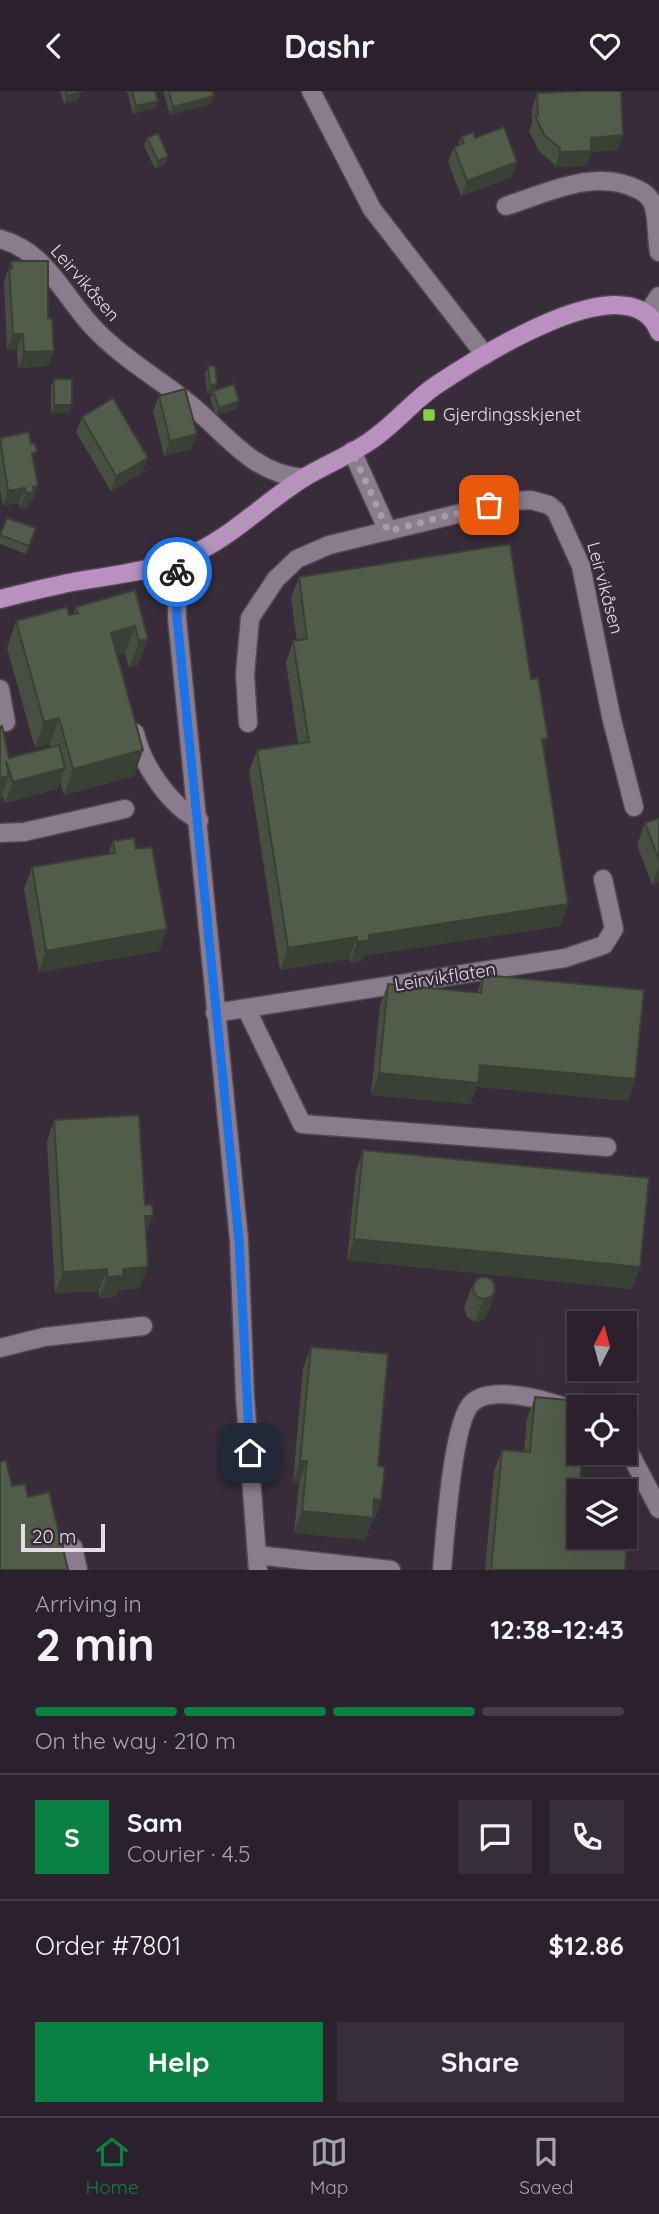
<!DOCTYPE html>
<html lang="en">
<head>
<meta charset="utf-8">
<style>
  :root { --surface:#2a212c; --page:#362e38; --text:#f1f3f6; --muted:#a5a3a9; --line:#463e48; --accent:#0b8043 }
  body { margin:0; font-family:Quicksand,sans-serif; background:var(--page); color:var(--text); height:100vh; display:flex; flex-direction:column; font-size:26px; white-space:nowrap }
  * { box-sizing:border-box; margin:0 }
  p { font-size:23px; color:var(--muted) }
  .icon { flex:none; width:38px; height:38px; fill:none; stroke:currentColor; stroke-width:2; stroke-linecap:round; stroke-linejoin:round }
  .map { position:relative; height:1479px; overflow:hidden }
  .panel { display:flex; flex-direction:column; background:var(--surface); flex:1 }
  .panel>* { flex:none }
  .needle { width:46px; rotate:6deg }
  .buttons { position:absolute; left:567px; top:1220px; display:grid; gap:14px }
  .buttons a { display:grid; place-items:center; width:70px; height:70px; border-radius:0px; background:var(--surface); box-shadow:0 7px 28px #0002,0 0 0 2px var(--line); font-size:35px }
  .scale { position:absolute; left:21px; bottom:18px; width:84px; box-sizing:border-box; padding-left:7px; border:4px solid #e4dce5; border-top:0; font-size:19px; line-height:24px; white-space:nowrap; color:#e4dce5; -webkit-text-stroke:5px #382c3a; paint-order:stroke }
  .pin { position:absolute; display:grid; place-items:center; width:60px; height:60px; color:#fff; margin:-30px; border-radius:14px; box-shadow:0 4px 10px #0006 }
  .courier { position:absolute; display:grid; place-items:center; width:70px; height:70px; margin:-35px; border:5px solid #1a73e8; border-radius:50%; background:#fff; color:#222; box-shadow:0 2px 9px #0007 }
  .overview em { font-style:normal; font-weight:700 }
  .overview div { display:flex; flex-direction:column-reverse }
  .overview { display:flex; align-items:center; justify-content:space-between; height:119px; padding:0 35px }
  h1 { font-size:46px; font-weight:700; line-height:52px }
  .bar { display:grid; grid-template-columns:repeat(4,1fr); gap:10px 7px; align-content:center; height:84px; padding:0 35px }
  .bar i { height:9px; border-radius:5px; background:var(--line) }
  .bar .active { background:var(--accent) }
  .bar p { grid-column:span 4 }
  .line { display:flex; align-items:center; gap:18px; padding:0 35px; border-top:2px solid var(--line) }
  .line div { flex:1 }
  .round { display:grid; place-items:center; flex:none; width:74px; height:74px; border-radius:0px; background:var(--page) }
  .action { display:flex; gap:14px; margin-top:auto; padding:14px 35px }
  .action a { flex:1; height:80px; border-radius:0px; background:var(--accent); color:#fff; font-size:28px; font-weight:700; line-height:80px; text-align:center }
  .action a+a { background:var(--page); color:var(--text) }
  header { display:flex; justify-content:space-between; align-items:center; height:91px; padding:0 35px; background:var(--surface); font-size:32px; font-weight:700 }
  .dock { display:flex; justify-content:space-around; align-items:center; height:98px; border-top:2px solid var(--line); background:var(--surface); font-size:19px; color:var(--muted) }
  .dock a { display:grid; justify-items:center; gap:4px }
  .dock .active { color:var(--accent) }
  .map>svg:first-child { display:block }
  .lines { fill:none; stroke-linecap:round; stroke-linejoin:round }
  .minor-casing { stroke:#524854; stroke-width:21 }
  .major-casing { stroke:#524854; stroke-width:21 }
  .minor { stroke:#8a7c8c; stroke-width:18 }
  .major { stroke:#b990c0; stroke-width:18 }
  .wall { fill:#474f40 }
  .shaded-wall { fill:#394034 }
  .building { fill:#525c4b; stroke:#394034; stroke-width:2 }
  .done { stroke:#a89ea9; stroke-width:7; stroke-dasharray:0 12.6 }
  .route { stroke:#1a73e8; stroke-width:9 }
  .poi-dot { fill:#88cf49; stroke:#382c3a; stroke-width:2.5 }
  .labels { text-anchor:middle; stroke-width:5; stroke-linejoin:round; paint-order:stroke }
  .street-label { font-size:18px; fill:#e4dce5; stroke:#382c3a }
  .poi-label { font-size:18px; fill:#e4dce5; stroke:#382c3a; text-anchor:start }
</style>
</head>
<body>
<header><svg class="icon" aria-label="back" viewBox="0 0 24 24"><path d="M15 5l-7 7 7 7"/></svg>Dashr<svg class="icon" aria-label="heart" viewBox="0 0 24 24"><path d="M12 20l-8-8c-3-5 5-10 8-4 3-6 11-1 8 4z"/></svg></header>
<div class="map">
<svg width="659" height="1479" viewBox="0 0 659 1479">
  <rect width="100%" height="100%" fill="#382c3a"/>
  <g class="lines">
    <defs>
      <g id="minor">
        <polyline points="311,0 372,118 485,264"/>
        <path d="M506,115c41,-13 89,-38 131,-17 7,3 13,8 16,15 5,14 3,33 6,48"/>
        <path d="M0,148c45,12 62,54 91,86 29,32 67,53 100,80 36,30 63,70 113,73"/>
        <polyline points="647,223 659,205"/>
        <polyline points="352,360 388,440"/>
        <polyline points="177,469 177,527 239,1149 245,1306 258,1479"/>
        <polyline points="0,598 6,631"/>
        <polyline points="248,632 245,583 250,527 276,488 297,468 329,454 511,410 531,409 549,414 556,420 581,475 611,625 634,716"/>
        <path d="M135,642c7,32 35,73 64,87"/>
        <polyline points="0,742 24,741 125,718"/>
        <polyline points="246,917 302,1033 607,1056"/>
        <polyline points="215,922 565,867 604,854 614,838 603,788"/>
        <polyline points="0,1257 44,1246 143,1235"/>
        <polyline points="625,1353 659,1418"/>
        <polyline points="73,1456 78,1479"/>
        <polyline points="257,1464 391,1479"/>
        <path d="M442,1479c3,-31 10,-149 30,-167 20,-20 85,-1 107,10"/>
      </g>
      <path id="major" d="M0,508c24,-6 48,-12 73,-17 39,-7 76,-10 113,-25 43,-17 81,-57 119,-80 22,-13 45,-22 65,-36 24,-16 42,-39 65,-55 39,-26 197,-129 224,-54"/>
    </defs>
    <!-- minor casing -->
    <use href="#minor" class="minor-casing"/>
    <!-- major casing -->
    <use href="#major" class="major-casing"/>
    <!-- minor -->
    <use href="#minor" class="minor"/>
    <!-- major -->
    <use href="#major" class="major"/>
  </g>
  <!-- wall -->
  <g class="wall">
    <polygon points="60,0 80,0 78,9 64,13"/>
    <polygon points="127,0 155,0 158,10 155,17 133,23"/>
    <polygon points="163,0 212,0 211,13 170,24"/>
    <polygon points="537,2 623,44 617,59 591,61 586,75 555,76 554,73 539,60 529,40 532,32 532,17"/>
    <polygon points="461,46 475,47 512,86 461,105 448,71 454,56 458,54"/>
    <polygon points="147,47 165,73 155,78 144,55"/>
    <polygon points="11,170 48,227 54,260 48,275 18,277 17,258 7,259 4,191"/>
    <polygon points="208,275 215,300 236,318 216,324 210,308 213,302 207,302 205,283"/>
    <polygon points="54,288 72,314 69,322 51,322 51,296"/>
    <polygon points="159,305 197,343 191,358 164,365 153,320"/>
    <polygon points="82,326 142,382 111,400 76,341"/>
    <polygon points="0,347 31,353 34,370 33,409 30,410 28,416 20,417 19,412 3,415 0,399"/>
    <polygon points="7,427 36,437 26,463 0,453 0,445"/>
    <polygon points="299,486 531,588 568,813 560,835 363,865 362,870 350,872 349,868 280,879 249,680 257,659 298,652 286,572 293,550 297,550 291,507"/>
    <polygon points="135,499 148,548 138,574 129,577 125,562 117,564 143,659 134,685 64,704 60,690 57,698 5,712 2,704 0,707 0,636 9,667 50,656 50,653 35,657 7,557 16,530 69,524 73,523 76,516"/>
    <polygon points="659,727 659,791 652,794 637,754 645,732"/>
    <polygon points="113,750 136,758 167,838 159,860 39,881 24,798 32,776 108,763"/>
    <polygon points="483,884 635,988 628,1010 477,996 470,1013 371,1004 380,914 388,893 477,902"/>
    <polygon points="54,1029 146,1143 140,1197 118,1199 115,1206 99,1207 99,1200 55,1202 47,1051"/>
    <polygon points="363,1059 632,1198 347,1169 356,1080"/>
    <polygon points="472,1195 495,1201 488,1222 484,1228 475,1231 467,1226 464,1216"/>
    <polygon points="311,1256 378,1375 381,1409 374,1430 372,1430 365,1449 294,1442 299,1392 293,1391 303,1277"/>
    <polygon points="535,1306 575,1431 625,1479 485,1479 494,1380 502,1359 524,1361 527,1328"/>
  </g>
  <!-- shaded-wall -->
  <g class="shaded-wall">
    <polygon points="81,1 78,9 64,13 67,5"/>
    <polygon points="214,5 211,13 170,24 173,16"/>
    <polygon points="158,10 155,17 133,23 136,15"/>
    <polygon points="623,44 617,59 591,61 586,75 555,76 560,61 591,47"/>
    <polygon points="168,65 165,73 155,78 158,70"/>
    <polygon points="517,71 512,86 461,105 467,90"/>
    <polygon points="13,243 23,243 17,258 7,259"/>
    <polygon points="54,260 48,275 18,277 24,261"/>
    <polygon points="217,293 214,301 207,302 210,294"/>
    <polygon points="239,310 236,318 216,324 219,317"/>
    <polygon points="54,314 72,314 69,322 51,322"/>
    <polygon points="197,343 191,358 164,365 170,350"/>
    <polygon points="148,367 142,382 111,400 116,385"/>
    <polygon points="38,394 33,409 30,410 28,416 20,417 26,402 33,396"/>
    <polygon points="25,397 19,412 3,415 8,400"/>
    <polygon points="135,535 125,562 101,569 111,542"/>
    <polygon points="148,548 138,574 129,577 139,550"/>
    <polygon points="59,627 50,653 35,657 44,631"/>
    <polygon points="548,647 540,668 542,648"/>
    <polygon points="143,659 134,685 64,704 73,678"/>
    <polygon points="65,677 57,698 5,712 13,691"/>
    <polygon points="9,685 1,707 0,707 0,687"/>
    <polygon points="659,776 659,791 652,794"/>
    <polygon points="568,813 560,835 363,865 362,870 350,872 357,851 369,844"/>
    <polygon points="167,838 159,860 39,881 46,860"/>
    <polygon points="357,846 349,868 280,879 288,857"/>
    <polygon points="480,974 635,988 628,1010 477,996 470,1013 371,1004 379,982"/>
    <polygon points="145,1125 153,1125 145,1146"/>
    <polygon points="354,1148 640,1176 632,1198 347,1169"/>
    <polygon points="148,1176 140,1197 118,1199 115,1206 99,1207 107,1186 123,1178"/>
    <polygon points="107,1178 99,1200 55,1202 63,1181"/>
    <polygon points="495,1201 488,1222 484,1228 475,1231 483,1209"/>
    <polygon points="300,1370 307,1370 299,1392 293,1391"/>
    <polygon points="374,1408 381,1409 374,1430 372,1430 365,1449 294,1442 302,1420"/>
  </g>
  <!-- building -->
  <g class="building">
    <polygon points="66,0 80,0 81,1 67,5"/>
    <polygon points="132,0 155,0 158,10 136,15"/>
    <polygon points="169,0 212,0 214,5 173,16"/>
    <polygon points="584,0 621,0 623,44 591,47 591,60 560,61 560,57 545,45 535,25 538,25 537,2"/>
    <polygon points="504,36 517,71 467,90 454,56 464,52 461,46 473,41 475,47"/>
    <polygon points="158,42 168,65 158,70 147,47"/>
    <polygon points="11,170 48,170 48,227 52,228 54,260 24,261 23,243 13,243 9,176 12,177"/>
    <polygon points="208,275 215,275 217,293 210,294"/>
    <rect x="54" y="288" width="18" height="26"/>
    <polygon points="234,293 239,310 219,317 213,300"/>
    <polygon points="185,298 197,343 170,350 159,305"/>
    <polygon points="113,307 148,367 116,385 82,326"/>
    <polygon points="29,341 31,353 35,352 37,361 32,362 38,394 33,396 34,401 26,402 25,397 8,400 0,347"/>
    <polygon points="7,427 36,437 29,455 0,444"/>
    <polygon points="510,453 531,588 538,587 548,647 542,648 568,813 369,844 369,849 357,851 357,846 288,857 257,659 309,651 293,550 307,548 299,486"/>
    <polygon points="135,499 148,548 139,550 135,535 111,542 143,659 73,678 59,627 44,631 16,530 67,516 69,524 78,522 76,516"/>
    <polygon points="2,635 9,667 59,654 65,677 13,691 6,670 9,685 0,687 0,636"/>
    <polygon points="659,727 659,769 645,732"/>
    <polygon points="134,747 136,758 152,756 167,838 46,860 32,776 115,762 113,750"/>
    <polygon points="483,884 644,899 635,988 480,974 478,992 379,982 388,893 481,902"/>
    <polygon points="139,1024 145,1114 152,1114 153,1125 145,1125 148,1176 123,1178 123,1185 107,1186 107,1178 63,1181 54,1029"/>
    <polygon points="363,1059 649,1087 640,1176 354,1148"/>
    <circle cx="484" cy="1197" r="11"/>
    <polygon points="311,1256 388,1263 378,1375 385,1376 381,1409 374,1408 373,1427 302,1420 307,1370 300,1370"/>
    <polygon points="535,1306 589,1311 588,1316 579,1316 579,1362 583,1362 575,1431 579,1431 579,1446 625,1446 625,1436 628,1436 625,1479 491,1479 502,1359 530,1361"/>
    <polygon points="6,1369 12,1395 25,1393 28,1406 49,1401 68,1479 0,1479 0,1371"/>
  </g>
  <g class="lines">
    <!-- done -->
    <polyline class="done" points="177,481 177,469 188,466 278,408 304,387 352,360 388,440 489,414"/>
    <!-- route -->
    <polyline class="route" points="177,481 177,527 239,1149 250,1362"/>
  </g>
  <!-- markers -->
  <rect class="poi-dot" x="422" y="317" width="14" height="14" rx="3.5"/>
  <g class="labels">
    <!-- street labels -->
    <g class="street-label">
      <text transform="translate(85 192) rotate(49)" y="6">Leirvikåsen</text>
      <text transform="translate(605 497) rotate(75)" y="6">Leirvikåsen</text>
      <text transform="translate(445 886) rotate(-9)" y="6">Leirvikflaten</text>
    </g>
    <!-- poi labels -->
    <g class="poi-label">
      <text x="443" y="330">Gjerdingsskjenet</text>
    </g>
  </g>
</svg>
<div class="buttons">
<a><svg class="needle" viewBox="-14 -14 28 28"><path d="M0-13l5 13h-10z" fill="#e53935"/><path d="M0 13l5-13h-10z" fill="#a5a3a9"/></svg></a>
<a><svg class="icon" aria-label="locate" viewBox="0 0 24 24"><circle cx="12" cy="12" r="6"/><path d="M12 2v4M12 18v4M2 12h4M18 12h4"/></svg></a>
<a><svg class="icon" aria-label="layers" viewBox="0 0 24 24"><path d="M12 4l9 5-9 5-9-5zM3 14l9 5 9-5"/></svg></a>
</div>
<div class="scale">20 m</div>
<div class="pin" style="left:489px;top:414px;background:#ea580c"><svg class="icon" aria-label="bag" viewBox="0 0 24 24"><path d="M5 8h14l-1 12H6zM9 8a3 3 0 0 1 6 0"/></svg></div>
<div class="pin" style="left:250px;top:1362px;background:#1f2937"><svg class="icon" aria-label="home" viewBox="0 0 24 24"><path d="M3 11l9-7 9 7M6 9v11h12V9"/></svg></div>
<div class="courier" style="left:177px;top:481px"><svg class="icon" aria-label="bike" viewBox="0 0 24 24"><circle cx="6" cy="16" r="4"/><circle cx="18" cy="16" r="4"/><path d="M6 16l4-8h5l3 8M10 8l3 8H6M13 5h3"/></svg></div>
</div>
<section class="panel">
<div class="overview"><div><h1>2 min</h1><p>Arriving in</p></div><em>12:38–12:43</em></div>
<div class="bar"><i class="active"></i><i class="active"></i><i class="active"></i><i></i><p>On the way · 210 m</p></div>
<div class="line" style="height:126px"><b class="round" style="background:var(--accent);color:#fff">S</b><div><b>Sam</b><p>Courier · 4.5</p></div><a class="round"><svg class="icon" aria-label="chat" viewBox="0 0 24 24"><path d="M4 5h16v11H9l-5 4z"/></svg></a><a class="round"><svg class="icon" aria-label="phone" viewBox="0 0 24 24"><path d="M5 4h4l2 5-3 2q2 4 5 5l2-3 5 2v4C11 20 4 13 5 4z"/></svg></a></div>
<div class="line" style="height:91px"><div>Order #7801</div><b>$12.86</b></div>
<div class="action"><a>Help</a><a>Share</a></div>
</section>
<nav class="dock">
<a class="active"><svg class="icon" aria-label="home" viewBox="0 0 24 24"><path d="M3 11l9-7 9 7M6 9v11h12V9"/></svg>Home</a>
<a><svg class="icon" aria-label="map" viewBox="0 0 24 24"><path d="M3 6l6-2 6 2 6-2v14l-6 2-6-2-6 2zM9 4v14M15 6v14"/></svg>Map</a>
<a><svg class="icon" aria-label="saved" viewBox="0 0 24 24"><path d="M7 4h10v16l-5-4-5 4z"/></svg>Saved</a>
</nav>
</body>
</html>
